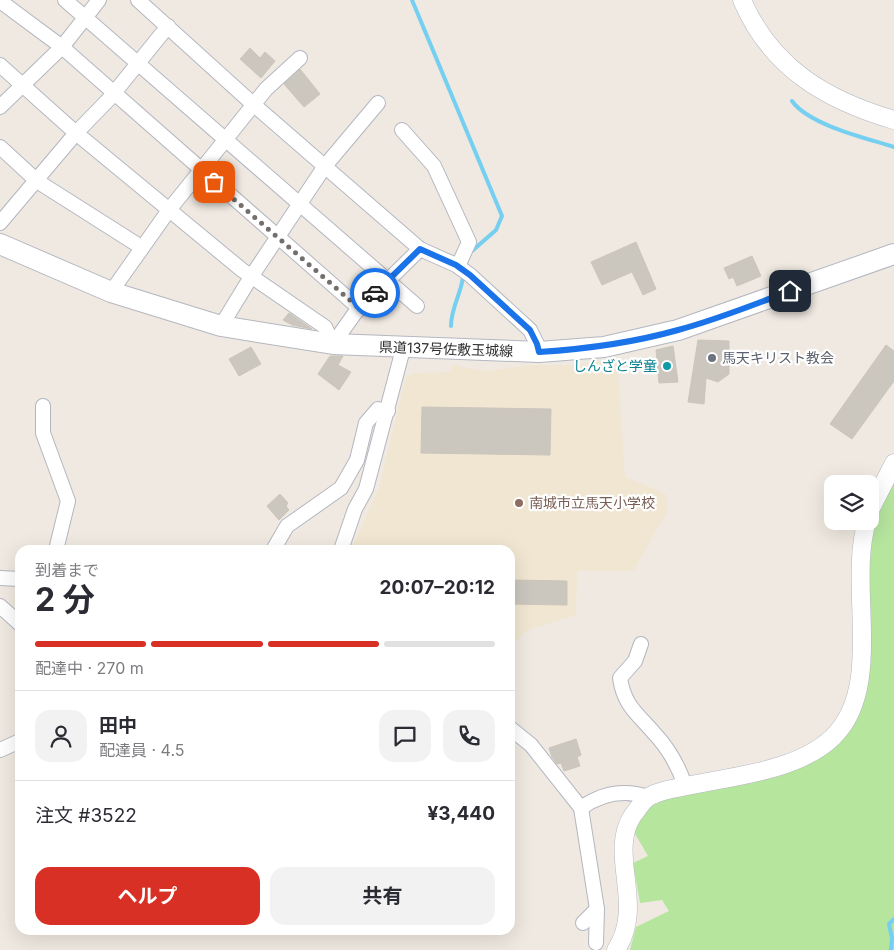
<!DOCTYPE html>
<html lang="ja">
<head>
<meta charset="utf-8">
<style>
  :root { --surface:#fff; --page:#f2f2f3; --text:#2b2b33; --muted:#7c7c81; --line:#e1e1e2; --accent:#d93025 }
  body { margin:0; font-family:Inter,"Noto Sans JP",sans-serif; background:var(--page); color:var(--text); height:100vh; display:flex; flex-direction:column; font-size:19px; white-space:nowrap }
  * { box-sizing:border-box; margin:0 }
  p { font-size:16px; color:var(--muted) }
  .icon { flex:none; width:28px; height:28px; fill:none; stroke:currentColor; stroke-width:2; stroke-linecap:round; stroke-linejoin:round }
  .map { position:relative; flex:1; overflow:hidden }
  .details { position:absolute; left:15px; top:545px; width:500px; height:390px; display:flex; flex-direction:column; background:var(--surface); border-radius:15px; box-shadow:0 5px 20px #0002 }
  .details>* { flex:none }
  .buttons { position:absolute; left:824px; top:475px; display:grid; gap:10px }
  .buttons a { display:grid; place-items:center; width:55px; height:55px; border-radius:10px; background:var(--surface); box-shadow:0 5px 20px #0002; font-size:25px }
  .pin { position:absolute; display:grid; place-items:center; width:42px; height:42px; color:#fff; margin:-21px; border-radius:10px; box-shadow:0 2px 8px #0006 }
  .courier { position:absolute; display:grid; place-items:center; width:50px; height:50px; margin:-25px; border:4px solid #1a73e8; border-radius:50%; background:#fff; color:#222; box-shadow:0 1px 6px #0007 }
  .headline em { font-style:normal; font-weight:700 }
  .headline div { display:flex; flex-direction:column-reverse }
  .headline { display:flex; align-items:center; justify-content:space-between; height:85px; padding:0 20px }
  h1 { font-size:32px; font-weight:700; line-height:38px }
  .bar { display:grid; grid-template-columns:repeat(4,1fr); gap:8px 5px; align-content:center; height:60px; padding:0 20px }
  .bar i { height:6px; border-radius:4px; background:var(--line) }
  .bar .selected { background:var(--accent) }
  .bar p { grid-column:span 4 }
  .line { display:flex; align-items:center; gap:12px; padding:0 20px; border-top:1px solid var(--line) }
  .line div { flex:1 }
  .round { display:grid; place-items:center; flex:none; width:52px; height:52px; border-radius:15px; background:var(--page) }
  .button { display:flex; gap:10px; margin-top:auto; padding:10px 20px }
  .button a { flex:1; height:58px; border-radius:15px; background:var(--accent); color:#fff; font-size:20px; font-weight:700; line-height:58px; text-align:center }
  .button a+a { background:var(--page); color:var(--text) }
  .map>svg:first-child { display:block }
  .education { fill:#f0e6d1 }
  .green { fill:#b6e59e }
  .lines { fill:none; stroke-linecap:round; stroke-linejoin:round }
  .stream { stroke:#75cff0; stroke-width:4 }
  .building { fill:#cbc7bf; stroke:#cbc5ba }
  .minor-casing { stroke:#b4b7c1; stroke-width:16 }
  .tertiary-casing { stroke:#b4b7c1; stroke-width:19 }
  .secondary-casing { stroke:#b4b7c1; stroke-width:22 }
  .minor { stroke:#fff; stroke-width:14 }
  .tertiary { stroke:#fff; stroke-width:18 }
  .secondary { stroke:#fff; stroke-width:20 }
  .done { stroke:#726f6d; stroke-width:5; stroke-dasharray:0 9 }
  .route { stroke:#1a73e8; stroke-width:6 }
  .worship-dot { fill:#6b7280; stroke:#fff; stroke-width:2 }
  .culture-dot { fill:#0f9aa8; stroke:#fff; stroke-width:2 }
  .education-dot { fill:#8d6e63; stroke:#fff; stroke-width:2 }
  .labels { text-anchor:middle; stroke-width:4.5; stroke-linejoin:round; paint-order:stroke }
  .street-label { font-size:14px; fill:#2e2e2e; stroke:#fff }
  .worship-label { font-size:14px; fill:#5b616d; stroke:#fff; text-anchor:start }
  .culture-label { font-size:14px; fill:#0d838f; stroke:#fff; text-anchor:end }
  .education-label { font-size:14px; fill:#785e54; stroke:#fff; text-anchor:start }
</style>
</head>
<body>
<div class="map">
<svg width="894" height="950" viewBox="0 0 894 950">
  <rect width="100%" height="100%" fill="#efe9e1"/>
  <!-- education -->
  <polygon class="education" points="617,359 625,477 666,494 667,512 633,571 577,571 576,615 528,630 510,647 510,550 351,550 379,488 406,377 415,373 451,372 452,365 484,371 533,365 579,365"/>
  <!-- green -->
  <polygon class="green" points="894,474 894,950 630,950 636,927 669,911 662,900 640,903 633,863 648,856 634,832 640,814 670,795 713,785 724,788 767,774 855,716 870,545 875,516"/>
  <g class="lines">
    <!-- stream -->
    <g class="stream">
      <polyline points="412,0 502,216 496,230 472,251"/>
      <path d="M792,101c17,24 74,37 102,46"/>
      <path d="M451,326c0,-18 10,-32 12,-49"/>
      <polyline points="891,950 892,938 889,924 894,919"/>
    </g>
  </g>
  <!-- building -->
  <g class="building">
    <polygon points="250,48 260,58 265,52 275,61 261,78 240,59"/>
    <polygon points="300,69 320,94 304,107 284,84"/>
    <polygon points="636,242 656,289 643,295 632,272 602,285 591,262"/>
    <polygon points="752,256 761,276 737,286 733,277 729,279 724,268"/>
    <polygon points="289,313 312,329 292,325 283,320"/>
    <polygon points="698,340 729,341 729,374 718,382 706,378 704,404 688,402"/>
    <polygon points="886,345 894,351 894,381 852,439 830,424"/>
    <polygon points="673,346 678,382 659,383 656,350"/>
    <polygon points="251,347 261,364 239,376 229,359"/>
    <polygon points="330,356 343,356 338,365 351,372 339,390 318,374"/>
    <polygon points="422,407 551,409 550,455 421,453"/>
    <polygon points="280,494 288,503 286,506 289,510 279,520 267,506"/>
    <polygon points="510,580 567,581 567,605 510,604"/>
    <polygon points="576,739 581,755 577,757 580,766 564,771 561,763 557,764 552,757 549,748"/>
  </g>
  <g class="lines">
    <defs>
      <g id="minor">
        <polyline points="65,0 417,306"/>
        <polyline points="138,0 254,105 420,249 456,265 470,275 530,330 537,344 539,352"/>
        <polyline points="0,1 62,47 359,308"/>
        <polyline points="0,65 76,133 242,270 325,327 333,344"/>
        <polyline points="0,107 62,47 99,0"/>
        <polyline points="402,130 434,166 469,242 458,266"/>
        <polyline points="0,147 37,181 141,247"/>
        <polyline points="0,223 76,133 110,98 168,26"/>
        <polyline points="111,292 169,210 266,89 300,58"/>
        <polyline points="221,326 251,277 325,166 378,103"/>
        <polyline points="333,344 355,313 420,249"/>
        <polyline points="43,406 43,433 68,501 56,550"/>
        <polyline points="273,550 287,526 341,488 357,460 366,423 378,409 388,411"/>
        <polyline points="341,550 355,509 366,489 403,349"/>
        <polyline points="0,578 20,579"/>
        <polyline points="0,606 20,624"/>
        <path d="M641,644l-6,17 -15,17c4,28 18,36 34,55 14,15 25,34 31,53"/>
        <path d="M510,728l21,17 50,63c21,-15 43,-19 67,-11"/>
        <polyline points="0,750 20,741"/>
        <polyline points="581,808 597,909 596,943"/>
        <polyline points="583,923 597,909"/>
      </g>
      <g id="tertiary">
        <path d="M742,0c29,68 84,100 152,120"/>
        <polyline points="870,510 894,463"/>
        <path d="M616,950c30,-46 -9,-96 17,-135 4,-5 9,-13 14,-17 9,-7 29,-10 40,-12 46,-10 111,-15 146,-49 52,-51 14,-151 34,-216"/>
      </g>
      <polyline id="secondary" points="0,244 111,292 221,326 333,344 539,352 604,347 678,330 894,254"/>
    </defs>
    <!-- minor casing -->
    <use href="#minor" class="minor-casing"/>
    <!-- tertiary casing -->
    <use href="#tertiary" class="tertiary-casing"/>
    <!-- secondary casing -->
    <use href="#secondary" class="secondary-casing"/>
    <!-- minor -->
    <use href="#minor" class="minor"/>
    <!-- tertiary -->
    <use href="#tertiary" class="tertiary"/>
    <!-- secondary -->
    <use href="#secondary" class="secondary"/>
  </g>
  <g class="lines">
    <!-- done -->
    <polyline class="done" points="214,182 359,308 375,293"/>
    <!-- route -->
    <path class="route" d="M375,293l45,-44 36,16 14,10 60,55 7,14 2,8c47,-3 93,-9 139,-22 38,-10 75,-25 112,-39"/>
  </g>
  <!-- markers -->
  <circle class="worship-dot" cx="712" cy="358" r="5"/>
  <circle class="culture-dot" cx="667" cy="366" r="5"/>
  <circle class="education-dot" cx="519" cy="503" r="5"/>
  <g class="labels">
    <!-- street labels -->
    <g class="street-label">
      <text transform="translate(446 349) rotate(2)" y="5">県道137号佐敷玉城線</text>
    </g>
    <!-- worship labels -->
    <g class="worship-label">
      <text x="722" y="363">馬天キリスト教会</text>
    </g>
    <!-- culture labels -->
    <g class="culture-label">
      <text x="657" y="371">しんざと学童</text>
    </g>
    <!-- education labels -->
    <g class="education-label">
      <text x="529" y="508">南城市立馬天小学校</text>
    </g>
  </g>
</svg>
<div class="buttons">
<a><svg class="icon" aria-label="layers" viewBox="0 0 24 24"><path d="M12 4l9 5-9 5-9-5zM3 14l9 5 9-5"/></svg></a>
</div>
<div class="pin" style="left:214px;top:182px;background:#ea580c"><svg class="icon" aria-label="bag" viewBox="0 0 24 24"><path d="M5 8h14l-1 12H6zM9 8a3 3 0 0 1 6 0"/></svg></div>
<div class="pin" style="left:790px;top:291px;background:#1f2937"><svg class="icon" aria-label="home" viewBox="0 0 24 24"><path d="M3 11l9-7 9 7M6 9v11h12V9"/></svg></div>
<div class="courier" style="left:375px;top:293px"><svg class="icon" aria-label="car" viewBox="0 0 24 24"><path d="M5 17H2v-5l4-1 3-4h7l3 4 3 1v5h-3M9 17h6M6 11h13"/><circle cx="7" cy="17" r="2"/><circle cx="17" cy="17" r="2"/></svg></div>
<section class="details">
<div class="headline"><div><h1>2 分</h1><p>到着まで</p></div><em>20:07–20:12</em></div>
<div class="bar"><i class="selected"></i><i class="selected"></i><i class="selected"></i><i></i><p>配達中 · 270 m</p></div>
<div class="line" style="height:90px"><a class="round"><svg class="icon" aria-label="person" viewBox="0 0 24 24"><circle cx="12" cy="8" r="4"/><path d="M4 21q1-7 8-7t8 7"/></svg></a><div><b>田中</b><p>配達員 · 4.5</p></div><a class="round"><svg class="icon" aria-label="chat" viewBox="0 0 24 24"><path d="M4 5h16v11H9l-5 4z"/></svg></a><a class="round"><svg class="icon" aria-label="phone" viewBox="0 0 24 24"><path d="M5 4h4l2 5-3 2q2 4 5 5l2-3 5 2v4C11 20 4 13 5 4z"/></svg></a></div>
<div class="line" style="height:65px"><div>注文 #3522</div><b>¥3,440</b></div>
<div class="button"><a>ヘルプ</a><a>共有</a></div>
</section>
</div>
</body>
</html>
